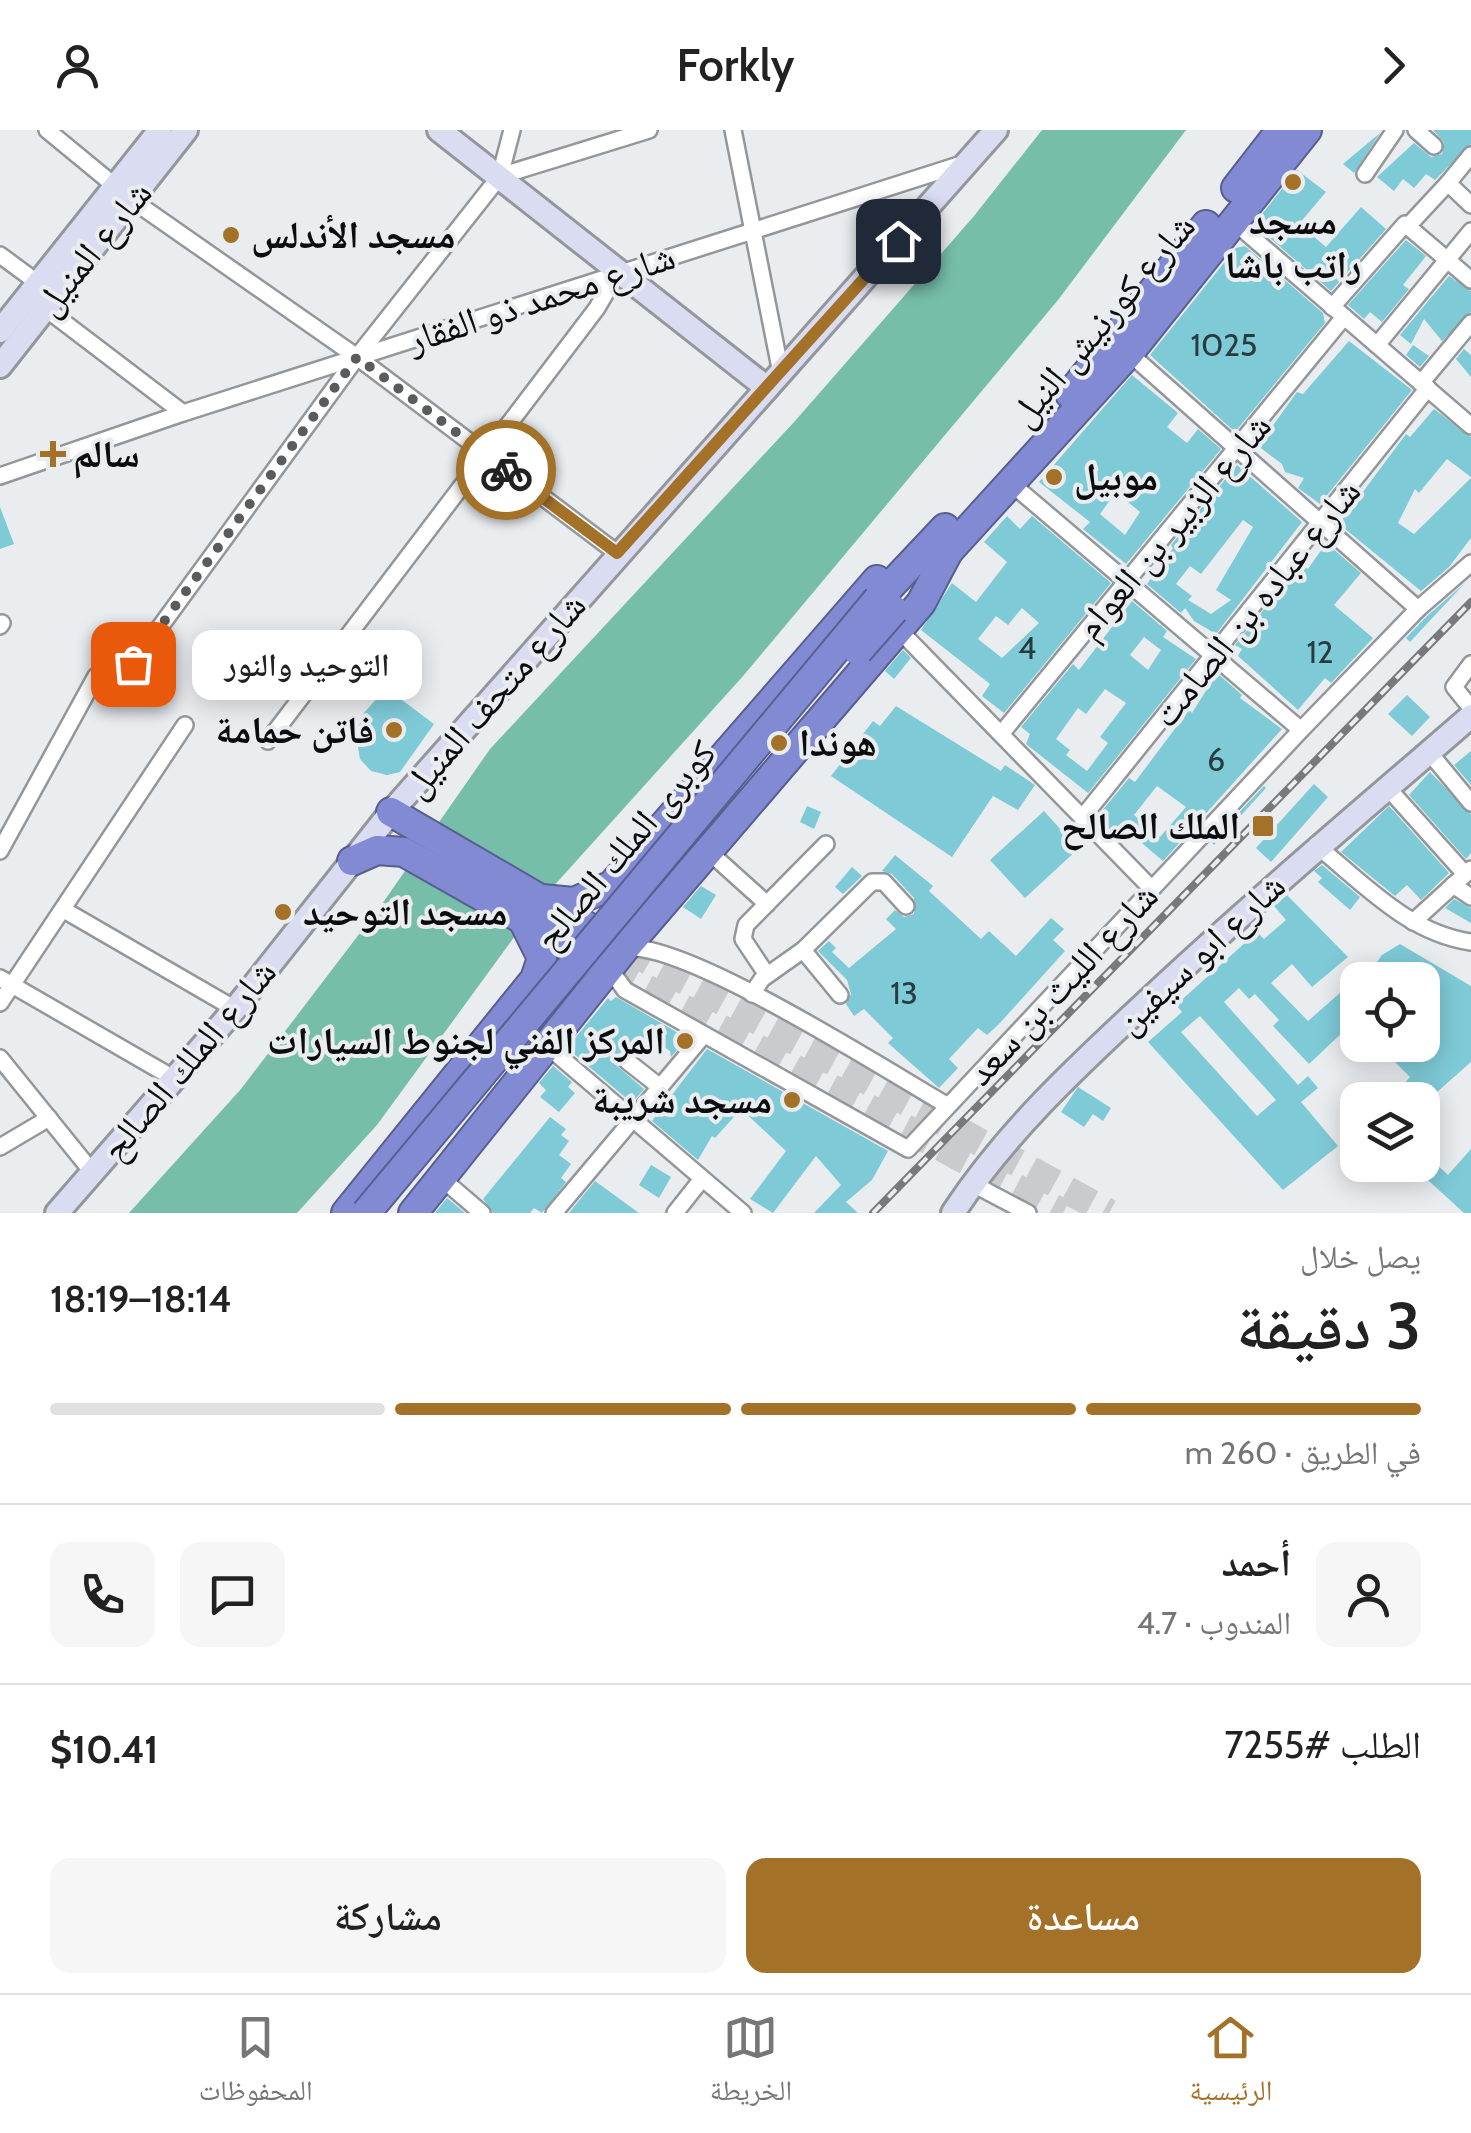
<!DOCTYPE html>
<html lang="ar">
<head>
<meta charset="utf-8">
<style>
  :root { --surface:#fff; --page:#f6f6f6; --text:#222; --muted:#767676; --line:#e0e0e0; --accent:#a47129 }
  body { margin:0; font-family:Cabin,"Noto Naskh Arabic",sans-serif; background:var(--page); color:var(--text); direction:rtl; height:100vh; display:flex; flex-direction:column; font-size:38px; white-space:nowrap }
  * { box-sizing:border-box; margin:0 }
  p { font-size:32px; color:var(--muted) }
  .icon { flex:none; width:55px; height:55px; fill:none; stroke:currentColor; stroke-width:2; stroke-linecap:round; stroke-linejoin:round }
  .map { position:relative; height:1083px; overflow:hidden; direction:ltr }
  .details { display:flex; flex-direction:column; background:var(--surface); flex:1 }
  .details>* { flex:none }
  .fabs { position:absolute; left:1340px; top:832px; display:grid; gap:20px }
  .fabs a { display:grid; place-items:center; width:100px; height:100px; border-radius:20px; background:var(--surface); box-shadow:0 5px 25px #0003; font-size:50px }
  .pin { position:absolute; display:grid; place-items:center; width:85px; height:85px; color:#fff; margin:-42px; border-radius:20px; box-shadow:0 5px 15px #0006 }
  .courier { position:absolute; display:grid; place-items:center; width:100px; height:100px; margin:-50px; border:8px solid #a47129; border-radius:50%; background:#fff; color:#222; box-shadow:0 2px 12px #0007 }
  .bubble { position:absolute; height:70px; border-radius:20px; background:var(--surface); box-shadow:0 5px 25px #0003; font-size:32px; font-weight:600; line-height:70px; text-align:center; direction:rtl }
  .summary em { font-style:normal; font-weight:600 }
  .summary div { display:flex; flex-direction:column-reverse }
  .summary { display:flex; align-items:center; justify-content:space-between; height:170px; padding:0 50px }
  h1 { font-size:65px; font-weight:600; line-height:75px }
  .bar { display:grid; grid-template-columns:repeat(4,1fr); gap:15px 10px; align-content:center; height:120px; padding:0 50px }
  .bar i { height:12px; border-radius:8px; background:var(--line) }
  .bar .on { background:var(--accent) }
  .bar p { grid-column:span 4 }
  .line { display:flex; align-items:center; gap:25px; padding:0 50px; border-top:2px solid var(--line) }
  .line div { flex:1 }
  .round { display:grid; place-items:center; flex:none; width:105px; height:105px; border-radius:20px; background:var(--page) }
  .button { display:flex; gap:20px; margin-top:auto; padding:20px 50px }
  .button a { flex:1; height:115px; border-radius:20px; background:var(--accent); color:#fff; font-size:40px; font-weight:600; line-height:115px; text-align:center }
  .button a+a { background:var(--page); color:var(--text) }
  header { display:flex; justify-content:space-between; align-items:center; height:130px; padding:0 50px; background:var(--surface); font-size:45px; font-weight:600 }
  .menu { display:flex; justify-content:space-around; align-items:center; height:140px; border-top:2px solid var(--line); background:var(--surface); font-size:28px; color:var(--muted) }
  .menu a { display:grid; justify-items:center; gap:5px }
  .menu .on { color:var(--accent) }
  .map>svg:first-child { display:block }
  .water { fill:#76beaa }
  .building { fill:#7ecad7; fill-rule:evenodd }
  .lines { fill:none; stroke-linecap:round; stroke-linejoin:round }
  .highway-tunnel { stroke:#c9cbce; stroke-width:28; stroke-dasharray:28 14; stroke-linecap:butt }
  .street-casing { stroke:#94979a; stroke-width:20 }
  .secondary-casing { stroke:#94979a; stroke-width:28 }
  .highway-casing { stroke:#585e8e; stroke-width:32 }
  .street { stroke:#fff; stroke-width:15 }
  .secondary { stroke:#dadcf2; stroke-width:22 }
  .highway { stroke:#828ad3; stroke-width:28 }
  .rail-casing { stroke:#77797b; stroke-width:8 }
  .rail { stroke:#eaedf0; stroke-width:4; stroke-dasharray:11; stroke-linecap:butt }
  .highway-bridge-casing { stroke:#585e8e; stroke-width:32; stroke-linecap:butt }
  .highway-bridge { stroke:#828ad3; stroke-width:28 }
  .done { stroke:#595b5c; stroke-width:10; stroke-dasharray:0 18 }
  .route { stroke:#a47129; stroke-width:12 }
  .poi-dot { fill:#a47129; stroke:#eaedf0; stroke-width:4 }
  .labels { text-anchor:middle; stroke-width:8; stroke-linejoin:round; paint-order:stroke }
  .number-label { font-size:32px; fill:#283c40 }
  .poi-label { font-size:38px; font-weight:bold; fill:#0b0c0d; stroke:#eaedf0; text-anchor:start }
  .street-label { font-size:38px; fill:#0b0c0d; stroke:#eaedf0 }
</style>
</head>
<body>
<header><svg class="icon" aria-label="forward" viewBox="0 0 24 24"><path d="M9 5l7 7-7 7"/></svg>Forkly<svg class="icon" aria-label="person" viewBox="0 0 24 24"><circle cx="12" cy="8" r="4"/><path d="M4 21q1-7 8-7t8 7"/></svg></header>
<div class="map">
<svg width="1471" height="1083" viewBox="0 0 1471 1083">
  <rect width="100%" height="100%" fill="#eaedf0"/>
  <!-- water -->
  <polygon class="water" points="1042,0 1186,0 1058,170 744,545 542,769 377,995 297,1083 129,1083 241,959 382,774 490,619 795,291 974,86"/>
  <!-- building -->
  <g class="building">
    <polygon points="1433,0 1471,0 1471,14 1435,50 1426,44 1414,58 1403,49 1394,61 1377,47 1414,13 1431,27 1442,24 1444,12"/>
    <polygon points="1380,3 1354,43 1343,34"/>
    <polygon points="1297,40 1326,62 1299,94 1326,117 1361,77 1386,99 1331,161 1254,94"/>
    <polygon points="1406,110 1426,126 1403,155 1409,159 1382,192 1370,182 1364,189 1348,175"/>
    <polygon points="1245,116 1323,183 1325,193 1235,302 1150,225 1236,118"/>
    <polygon points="1449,146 1471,161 1471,182 1442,211 1424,189 1411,214 1400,205"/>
    <polygon points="1349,211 1412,260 1320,374 1298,358 1304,348 1285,342 1282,334 1258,316 1297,262 1303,264"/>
    <polygon points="1413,215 1429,226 1420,237 1406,225"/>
    <polygon points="1464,219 1471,225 1471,247 1456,229"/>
    <path d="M1132,245l46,38 -11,14 20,16 11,-14 23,20 -95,115 -43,-35 7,-7 -51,-40zM1116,362l24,20 -15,23 -25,-21z"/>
    <polygon points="1434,279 1471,307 1471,347 1447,329 1419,363 1415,359 1398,393 1414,404 1471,348 1471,408 1449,437 1421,461 1339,394 1406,304 1410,307"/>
    <path d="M1237,335l65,57 -86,112 -22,-13 -9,-13 -4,5 -34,-29 26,-36 -2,-3zM1243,390l10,7 -37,63 15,10 -20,14 -23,-14 4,-4 -16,-12 14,-18 11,8z"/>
    <polygon points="0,377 14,414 0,419"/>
    <path d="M1007,386l13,13 12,-13 79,67 -107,130 -22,-17 8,-12 -69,-54 31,-47 24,19 31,-40 -23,-20zM1022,478l17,15 -37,35 -24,-19 18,-23 12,9z"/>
    <polygon points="1332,418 1361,443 1334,475 1373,508 1331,553 1325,548 1298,580 1238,526 1242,519 1235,515 1301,434 1308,439 1322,419"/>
    <polygon points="1465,453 1410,512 1406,508 1426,487"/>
    <path d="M1132,471l35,30 -4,6 33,22 -108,134 -62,-49 4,-10 -9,-7 52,-63 6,6zM1144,507l17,13 -13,20 -18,-15zM1105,559l21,14 -26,34 8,6 -21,28 -21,-16 4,-5 -14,-11 22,-31 8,6z"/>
    <polygon points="903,520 911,528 894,549 885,541"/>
    <path d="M1217,543l25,22 -2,3 42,31 -119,132 -39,-33 -4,5 -10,-3 -9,-18 28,-34 6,4 54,-72 3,3zM1157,656l29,21 -26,30 -26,-22z"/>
    <polygon points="386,558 434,594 400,642 387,645 371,641 360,629 356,606 363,584"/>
    <polygon points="1407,565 1430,587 1412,606 1388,584"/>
    <polygon points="896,576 1001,641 1005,635 1035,655 1018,680 993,666 952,727 831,646 873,591 880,596"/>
    <polygon points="1471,621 1471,655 1454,635"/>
    <polygon points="1430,642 1471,684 1471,723 1466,729 1409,665"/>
    <polygon points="1314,654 1328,667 1271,732 1256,718"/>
    <polygon points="1264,656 1266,658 1214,715 1211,712"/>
    <polygon points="807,676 821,682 814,699 800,692"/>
    <polygon points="1389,676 1449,743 1421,770 1407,755 1395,766 1341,722"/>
    <polygon points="1044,681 1078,719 1025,768 990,730"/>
    <polygon points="895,725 933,756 929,761 981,809 989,801 1016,826 1051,788 1064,799 1053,810 1065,821 999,894 987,905 978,898 949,929 958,938 939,958 888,913 893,908 864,879 854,886 846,874 851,864 847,850 818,821 829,811 836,818 832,822 849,838 896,799 886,789 895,780 904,787 914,784 914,768 892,744 882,741"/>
    <polygon points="1322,735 1360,767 1350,780 1318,752 1322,748 1314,741"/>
    <polygon points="852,737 862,746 843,764 835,757"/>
    <polygon points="701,756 716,765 701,789 683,777"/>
    <path d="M1287,765l61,62 -36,30 -20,-23 -21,19 37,38 50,-44v69l-14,-15 -35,33 -36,-38 6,-6 -24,-26 -6,5 -10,-11 -15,14 74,83 10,-9 10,12 -17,14 37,44 -55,44 -135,-148 34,-30 -6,-7 81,-73 7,7 22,-19 -12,-14zM1200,886l76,84 -19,16 -76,-84z"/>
    <polygon points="1454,769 1471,778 1471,793 1445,778 1438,785"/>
    <polygon points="1400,814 1471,856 1471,932 1428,970 1390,970 1410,947 1378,915 1422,915 1422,850 1364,850 1382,825"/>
    <polygon points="616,867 687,908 671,927 670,921 649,907 639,926 630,920 619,923 617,936 644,959 632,973 567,918 608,868 611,871"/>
    <polygon points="707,919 888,1021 872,1050 846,1072 858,1083 814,1083 841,1055 816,1026 773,1083 750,1069 786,1021 741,979 715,1008 712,1006 698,1030 652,991"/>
    <polygon points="553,936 572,952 568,957 575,963 559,982 540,967 546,960 539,953"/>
    <polygon points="1078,957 1111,978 1103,991 1093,984 1084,997 1061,982"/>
    <polygon points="550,987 566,999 561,1005 569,1011 559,1025 571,1034 561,1048 566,1052 542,1083 534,1078 530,1083 493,1083 483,1069"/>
    <polygon points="1471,1019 1471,1083 1464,1083 1418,1041 1430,1028 1448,1045"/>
    <polygon points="651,1035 671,1047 659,1068 639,1055"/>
    <polygon points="595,1051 639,1083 569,1083"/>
    <polygon points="447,1068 465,1083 435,1083"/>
  </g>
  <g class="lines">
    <!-- highway-tunnel -->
    <g class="highway-tunnel">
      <polyline points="625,818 1109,1083"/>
      <polyline points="609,838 1063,1083"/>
    </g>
    <defs>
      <g id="street">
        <polyline points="47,0 132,70 357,227 617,423"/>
        <polyline points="733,0 781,243"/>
        <polyline points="1416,0 1434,16"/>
        <polyline points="1471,25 1448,53 1471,75"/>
        <polyline points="1365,44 1395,0"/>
        <polyline points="500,46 512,0"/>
        <polyline points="1233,91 1471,296"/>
        <polyline points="1409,95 1448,53"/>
        <polyline points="0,125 38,153"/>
        <polyline points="1332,177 1405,94 1471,150"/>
        <polyline points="45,178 183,283"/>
        <polyline points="1377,215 1471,101"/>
        <polyline points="1129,223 1418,479"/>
        <polyline points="1421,253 1471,193"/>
        <polyline points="0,346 183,283 965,33"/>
        <polyline points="1013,355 1301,600"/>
        <polyline points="0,496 2,493"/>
        <polyline points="899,500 1152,759"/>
        <polyline points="133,534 357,227 500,46 649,0"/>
        <polyline points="1471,534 1454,557 1471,578"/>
        <polyline points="1001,604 1344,187"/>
        <polyline points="268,611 597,178 618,142"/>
        <polyline points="1429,622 1471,673"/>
        <polyline points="1387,657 1465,744"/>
        <polyline points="1082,688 1428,258"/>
        <path d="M1316,715c48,39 92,88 155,97"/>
        <polyline points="0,721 96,546"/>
        <polyline points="708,721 767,774"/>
        <polyline points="1453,755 1471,767"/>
        <polyline points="64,780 235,879"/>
        <polyline points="1413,792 1471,739"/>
        <path d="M627,818c61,-5 259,122 321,158"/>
        <polyline points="803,820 840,865"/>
        <polyline points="609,838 625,860 908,1019 1301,600 1418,479 1471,433"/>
        <polyline points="767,845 743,809 746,795 826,714"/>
        <polyline points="0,848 175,949"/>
        <polyline points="752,864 762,849 803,820 872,752 884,752 906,776"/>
        <polyline points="0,873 185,595"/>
        <polyline points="546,915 743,1083"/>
        <polyline points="0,928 93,1043"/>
        <polyline points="627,931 660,957"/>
        <polyline points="0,1017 49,988"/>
        <polyline points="440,1047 482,1083"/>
        <polyline points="973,1054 1028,1083"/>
        <polyline points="554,1083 703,906"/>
        <polyline points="675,1083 702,1049"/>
      </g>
      <g id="secondary">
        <polyline points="439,0 767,258"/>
        <polyline points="0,201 160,0"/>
        <polyline points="0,236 186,0"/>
        <polyline points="57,1083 235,879 391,682 996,0"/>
        <path d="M953,1083c55,-84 129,-151 202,-219 103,-96 210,-186 316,-278"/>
      </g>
      <g id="highway">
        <polyline points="1236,58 1281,0"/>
        <polyline points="1070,264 1206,95"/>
        <polyline points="935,436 1129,223 1307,0"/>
        <polyline points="878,469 945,398"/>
        <polyline points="391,682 619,815"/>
        <polyline points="352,731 377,720 404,722 603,835"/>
        <polyline points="542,769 574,772 612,755 877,450"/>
        <polyline points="346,1083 535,849 542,828 522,788"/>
        <polyline points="413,1083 625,818 921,473 948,422"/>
      </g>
    </defs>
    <!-- street casing -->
    <use href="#street" class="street-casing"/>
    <!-- secondary casing -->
    <use href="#secondary" class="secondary-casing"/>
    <!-- highway casing -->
    <use href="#highway" class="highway-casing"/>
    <!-- street -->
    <use href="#street" class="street"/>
    <!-- secondary -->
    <use href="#secondary" class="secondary"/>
    <!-- highway -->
    <use href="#highway" class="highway"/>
    <defs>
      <polyline id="rail" points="873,1083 1471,472"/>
    </defs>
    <!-- rail casing -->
    <use href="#rail" class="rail-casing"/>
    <!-- rail -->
    <use href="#rail" class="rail"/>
    <defs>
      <g id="highway-bridge">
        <polyline points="858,521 894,480"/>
        <polyline points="366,1083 878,469"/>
      </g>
    </defs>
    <!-- highway-bridge casing -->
    <use href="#highway-bridge" class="highway-bridge-casing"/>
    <!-- highway-bridge -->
    <use href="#highway-bridge" class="highway-bridge"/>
  </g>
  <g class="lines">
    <!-- done -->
    <polyline class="done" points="133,534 357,227 506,340"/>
    <!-- route -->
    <polyline class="route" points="506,340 617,423 898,111"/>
  </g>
  <!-- markers -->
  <g class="poi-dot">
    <circle cx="1293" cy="52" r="10"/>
    <circle cx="231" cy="105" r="10"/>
    <path d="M48 309h10v10h10v10h-10v10h-10v-10h-10v-10h10z"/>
    <circle cx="1054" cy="347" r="10"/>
    <circle cx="394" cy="600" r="10"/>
    <circle cx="779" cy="613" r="10"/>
    <rect x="1251" y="684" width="24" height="24" rx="5"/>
    <circle cx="283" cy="782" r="10"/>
    <circle cx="685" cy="911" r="10"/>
    <circle cx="792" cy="970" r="10"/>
  </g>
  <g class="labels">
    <!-- number labels -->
    <g class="number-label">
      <text x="1224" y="226">1025</text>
      <text x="1027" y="529">4</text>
      <text x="1320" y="533">12</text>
      <text x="1216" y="641">6</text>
      <text x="904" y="874">13</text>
    </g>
    <!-- poi labels -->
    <g class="poi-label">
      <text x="1293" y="104" text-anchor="middle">مسجد<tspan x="1293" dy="44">راتب باشا</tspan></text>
      <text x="251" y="118">مسجد الأندلس</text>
      <text x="73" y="337">سالم</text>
      <text x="1074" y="360">موبيل</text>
      <text x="374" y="613" text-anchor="end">فاتن حمامة</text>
      <text x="799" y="626">هوندا</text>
      <text x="1240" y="709" text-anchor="end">الملك الصالح</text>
      <text x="303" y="795">مسجد التوحيد</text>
      <text x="665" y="924" text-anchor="end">المركز الفني لجنوط السيارات</text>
      <text x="772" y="983" text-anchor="end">مسجد شريبة</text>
    </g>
    <!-- street labels -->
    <g class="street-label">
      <text transform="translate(93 118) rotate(-51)" y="13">شارع المنيل</text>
      <text transform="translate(541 168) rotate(-18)" y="13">شارع محمد ذو الفقار</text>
      <text transform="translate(1102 190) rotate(-50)" y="13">شارع كورنيش النيل</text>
      <text transform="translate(1173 396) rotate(-50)" y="13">شارع الزبير بن العوام</text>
      <text transform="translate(1256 473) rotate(-51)" y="13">شارع عباده بن الصامت</text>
      <text transform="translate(494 565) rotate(-49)" y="13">شارع متحف المنيل</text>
      <text transform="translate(625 715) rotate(-50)" y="13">كوبرى الملك الصالح</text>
      <text transform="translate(1200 823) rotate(-43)" y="13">شارع ابو سيفين</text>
      <text transform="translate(1062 854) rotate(-47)" y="13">شارع الليث بن سعد</text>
      <text transform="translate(188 930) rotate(-50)" y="13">شارع الملك الصالح</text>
    </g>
  </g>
</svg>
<div class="fabs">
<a><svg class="icon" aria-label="locate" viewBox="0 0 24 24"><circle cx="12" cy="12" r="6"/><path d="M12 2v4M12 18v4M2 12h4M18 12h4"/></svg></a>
<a><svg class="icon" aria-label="layers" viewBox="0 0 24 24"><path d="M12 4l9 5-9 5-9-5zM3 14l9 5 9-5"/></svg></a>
</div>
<div class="pin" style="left:133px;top:534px;background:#ea580c"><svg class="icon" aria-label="bag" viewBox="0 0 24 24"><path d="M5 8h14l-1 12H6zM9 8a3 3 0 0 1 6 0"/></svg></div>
<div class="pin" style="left:898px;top:111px;background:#1f2937"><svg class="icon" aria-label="home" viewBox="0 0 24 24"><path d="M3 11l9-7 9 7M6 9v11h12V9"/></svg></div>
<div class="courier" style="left:506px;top:340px"><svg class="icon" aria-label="bike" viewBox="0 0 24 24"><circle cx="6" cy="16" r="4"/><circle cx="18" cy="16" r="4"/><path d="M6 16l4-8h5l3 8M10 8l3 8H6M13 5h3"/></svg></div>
<div class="bubble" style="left:192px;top:500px;width:230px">التوحيد والنور</div>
</div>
<section class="details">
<div class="summary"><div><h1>3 دقيقة</h1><p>يصل خلال</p></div><em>18:14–18:19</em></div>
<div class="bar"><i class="on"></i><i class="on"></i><i class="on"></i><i></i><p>في الطريق · 260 m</p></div>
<div class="line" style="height:180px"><a class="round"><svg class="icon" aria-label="person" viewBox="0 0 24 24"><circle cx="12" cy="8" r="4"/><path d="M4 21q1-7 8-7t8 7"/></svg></a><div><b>أحمد</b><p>المندوب · 4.7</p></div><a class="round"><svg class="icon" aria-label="chat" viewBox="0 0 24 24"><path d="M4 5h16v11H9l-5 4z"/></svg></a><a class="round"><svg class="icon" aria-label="phone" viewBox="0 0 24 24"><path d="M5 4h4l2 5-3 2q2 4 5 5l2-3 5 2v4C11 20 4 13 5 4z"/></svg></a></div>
<div class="line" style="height:130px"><div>الطلب #7255</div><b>$10.41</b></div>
<div class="button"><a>مساعدة</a><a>مشاركة</a></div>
</section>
<nav class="menu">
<a class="on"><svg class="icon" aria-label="home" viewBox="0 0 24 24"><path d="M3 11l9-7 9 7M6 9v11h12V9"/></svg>الرئيسية</a>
<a><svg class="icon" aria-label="map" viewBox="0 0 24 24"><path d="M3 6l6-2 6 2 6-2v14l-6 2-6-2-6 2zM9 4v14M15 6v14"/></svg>الخريطة</a>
<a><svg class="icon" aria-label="saved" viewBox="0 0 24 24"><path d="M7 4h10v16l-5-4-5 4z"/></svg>المحفوظات</a>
</nav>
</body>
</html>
